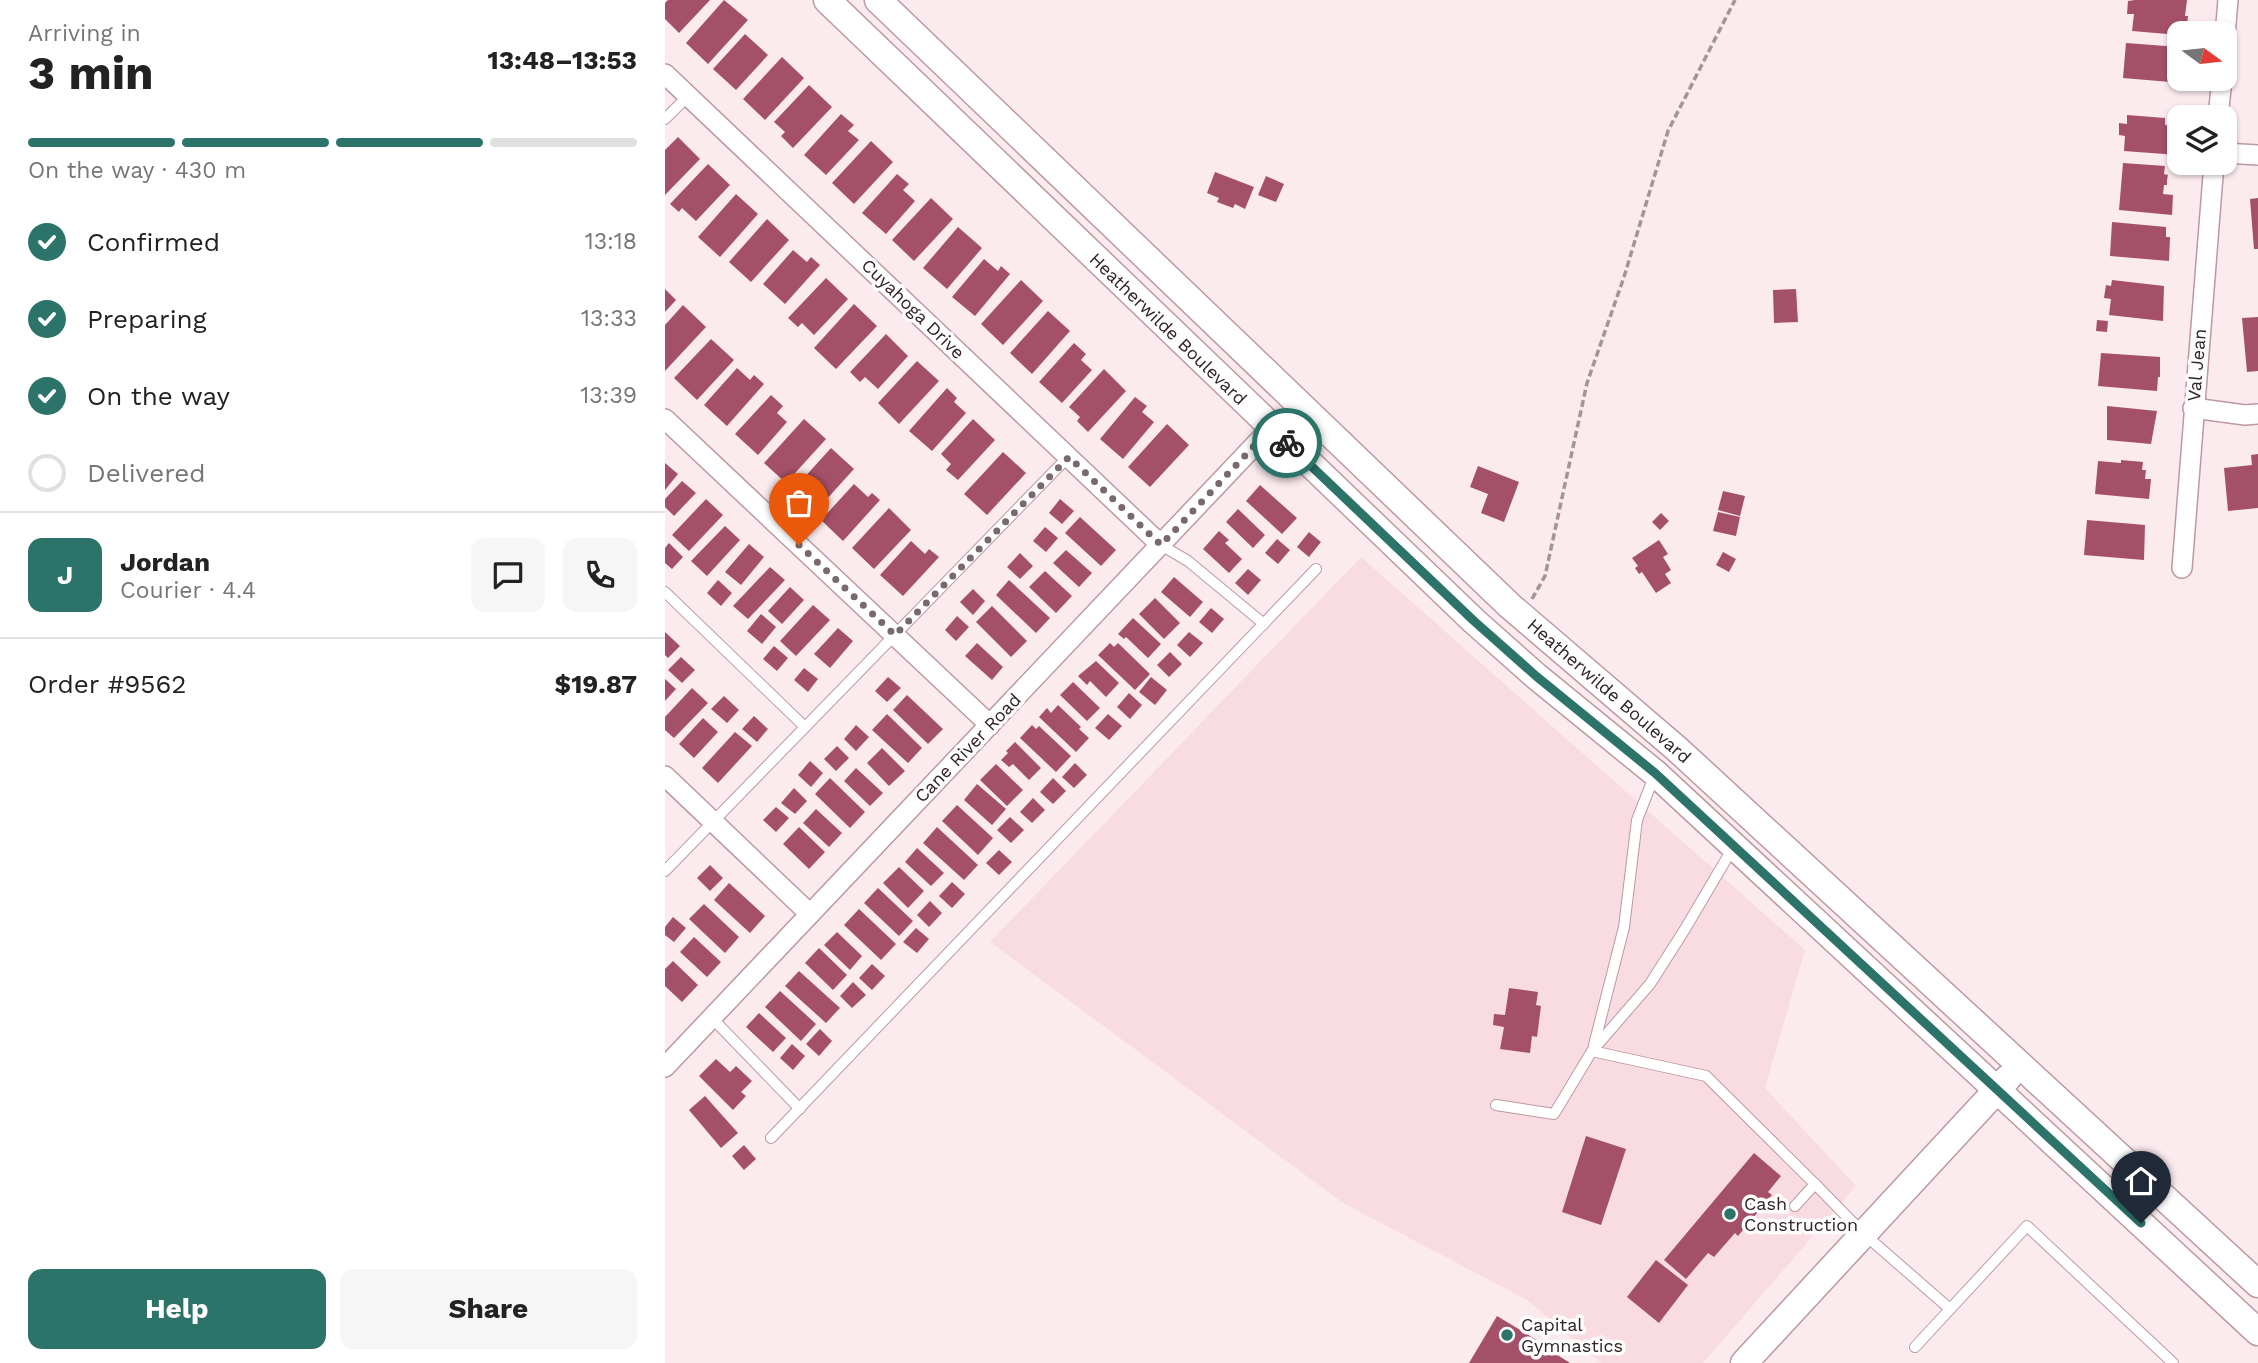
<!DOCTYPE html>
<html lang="en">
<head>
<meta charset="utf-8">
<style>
  :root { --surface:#fff; --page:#f6f6f6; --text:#222; --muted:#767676; --line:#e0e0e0; --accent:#2c7369 }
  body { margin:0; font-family:"Work Sans",sans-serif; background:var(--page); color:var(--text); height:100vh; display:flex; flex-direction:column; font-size:26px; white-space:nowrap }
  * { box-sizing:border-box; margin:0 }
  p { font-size:23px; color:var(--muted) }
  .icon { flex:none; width:38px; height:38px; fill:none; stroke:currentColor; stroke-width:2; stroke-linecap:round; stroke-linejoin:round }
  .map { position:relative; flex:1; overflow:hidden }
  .panel { display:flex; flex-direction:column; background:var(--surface); width:665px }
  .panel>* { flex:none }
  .needle { width:46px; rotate:105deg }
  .fabs { position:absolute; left:1502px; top:21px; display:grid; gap:14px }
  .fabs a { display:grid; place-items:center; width:70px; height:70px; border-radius:14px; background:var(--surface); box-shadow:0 2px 5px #0004; font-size:35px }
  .pin { position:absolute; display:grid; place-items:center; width:60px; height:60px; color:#fff; margin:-72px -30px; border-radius:50% 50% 50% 0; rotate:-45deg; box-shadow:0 0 7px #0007 }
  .pin .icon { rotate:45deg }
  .courier { position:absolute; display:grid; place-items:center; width:70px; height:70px; margin:-35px; border:5px solid #2c7369; border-radius:50%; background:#fff; color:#222; box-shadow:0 2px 9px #0007 }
  .headline em { font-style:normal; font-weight:700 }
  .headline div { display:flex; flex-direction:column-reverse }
  .headline { display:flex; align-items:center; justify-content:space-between; height:119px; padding:0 28px }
  h1 { font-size:46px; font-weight:700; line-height:52px }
  .bar { display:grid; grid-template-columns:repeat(4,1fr); gap:10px 7px; align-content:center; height:84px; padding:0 28px }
  .bar i { height:9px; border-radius:5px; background:var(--line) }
  .bar .current { background:var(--accent) }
  .bar p { grid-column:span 4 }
  .line { display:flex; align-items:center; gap:18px; padding:0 28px; border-top:2px solid var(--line) }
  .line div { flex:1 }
  .round { display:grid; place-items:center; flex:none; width:74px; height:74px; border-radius:14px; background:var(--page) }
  ol { padding:0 28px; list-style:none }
  li { display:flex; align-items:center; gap:21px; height:77px }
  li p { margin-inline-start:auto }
  li .icon { padding:7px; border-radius:50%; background:var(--accent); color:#fff; stroke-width:4 }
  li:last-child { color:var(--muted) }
  li i { width:38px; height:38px; border:4px solid var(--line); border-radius:50% }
  .primary-button { display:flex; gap:14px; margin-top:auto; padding:14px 28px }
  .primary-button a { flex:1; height:80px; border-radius:14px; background:var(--accent); color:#fff; font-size:28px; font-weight:700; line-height:80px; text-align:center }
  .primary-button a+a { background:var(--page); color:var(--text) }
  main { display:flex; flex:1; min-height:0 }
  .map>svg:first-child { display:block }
  .built { fill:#f9dce2 }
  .building { fill:#a55069 }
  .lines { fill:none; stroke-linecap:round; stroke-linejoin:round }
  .lane-casing { stroke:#bd99a1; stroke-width:12 }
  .street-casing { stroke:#bd99a1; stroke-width:22 }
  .secondary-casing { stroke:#bd99a1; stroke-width:29 }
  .path { stroke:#a39497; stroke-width:3.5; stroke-dasharray:7 3.5; stroke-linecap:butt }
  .lane { stroke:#fff; stroke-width:10 }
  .street { stroke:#fff; stroke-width:19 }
  .secondary { stroke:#fff; stroke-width:26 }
  .done { stroke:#78696c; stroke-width:7; stroke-dasharray:0 12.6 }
  .route { stroke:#2c7369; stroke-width:9 }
  .poi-dot { fill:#2c7369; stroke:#fdfdfd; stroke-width:2.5 }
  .labels { text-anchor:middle; stroke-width:7; stroke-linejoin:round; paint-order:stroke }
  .street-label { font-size:18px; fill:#312326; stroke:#fdfdfd }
  .poi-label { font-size:18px; fill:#312326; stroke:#fdfdfd; text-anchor:start }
</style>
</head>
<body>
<main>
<section class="panel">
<div class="headline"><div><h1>3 min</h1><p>Arriving in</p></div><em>13:48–13:53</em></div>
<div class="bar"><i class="current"></i><i class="current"></i><i class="current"></i><i></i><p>On the way · 430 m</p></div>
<ol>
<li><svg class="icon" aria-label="check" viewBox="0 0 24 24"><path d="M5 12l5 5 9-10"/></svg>Confirmed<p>13:18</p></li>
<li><svg class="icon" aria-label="check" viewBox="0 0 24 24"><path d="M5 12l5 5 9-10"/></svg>Preparing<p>13:33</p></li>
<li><svg class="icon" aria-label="check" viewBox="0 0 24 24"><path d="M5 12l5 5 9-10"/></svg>On the way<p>13:39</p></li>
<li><i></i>Delivered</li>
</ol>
<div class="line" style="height:126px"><b class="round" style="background:var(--accent);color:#fff">J</b><div><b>Jordan</b><p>Courier · 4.4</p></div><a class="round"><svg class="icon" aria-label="chat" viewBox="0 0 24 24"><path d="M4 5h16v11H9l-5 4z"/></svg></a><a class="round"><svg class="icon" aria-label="phone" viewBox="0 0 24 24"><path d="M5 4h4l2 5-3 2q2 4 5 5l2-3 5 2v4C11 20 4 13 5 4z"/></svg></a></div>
<div class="line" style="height:91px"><div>Order #9562</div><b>$19.87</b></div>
<div class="primary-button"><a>Help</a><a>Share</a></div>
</section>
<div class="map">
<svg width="1593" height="1363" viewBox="0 0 1593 1363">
  <rect width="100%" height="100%" fill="#fbebee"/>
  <!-- built -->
  <polygon class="built" points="696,557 1140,950 1100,1088 1191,1186 1038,1363 936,1363 862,1300 678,1203 325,942"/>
  <!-- building -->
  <g class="building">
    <polygon points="3,0 45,0 14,33 0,19 0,3"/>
    <polygon points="59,0 83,20 43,64 21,43"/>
    <polygon points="1470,0 1522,0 1520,16 1523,16 1521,33 1514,35 1467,31 1469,14 1462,14 1463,1"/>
    <polygon points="80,34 103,55 71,90 48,69"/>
    <polygon points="1461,43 1514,47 1514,79 1517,79 1517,83 1458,78"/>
    <polygon points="117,57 139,78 100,120 78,99"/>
    <polygon points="144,85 167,107 128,148 116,136 120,132 109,122"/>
    <polygon points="176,114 189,125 183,131 194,140 161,175 139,155"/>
    <polygon points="1462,115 1500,118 1500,125 1511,126 1510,135 1514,135 1513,155 1459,151 1460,136 1454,135 1454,123 1462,124"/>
    <polygon points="13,137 35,159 0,195 0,150"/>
    <polygon points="206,141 228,162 189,204 167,183"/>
    <polygon points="1458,163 1500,166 1499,174 1503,175 1502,180 1502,185 1499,185 1498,194 1508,195 1507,215 1454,210"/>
    <polygon points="43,164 65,185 31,221 17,208 14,212 5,204"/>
    <polygon points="550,172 589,187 580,209 570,204 568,208 552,202 554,198 542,193"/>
    <polygon points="232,174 244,184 238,190 250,201 221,234 197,213"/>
    <polygon points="601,176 619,184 611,202 593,195"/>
    <polygon points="71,194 93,214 55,257 33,237"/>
    <polygon points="266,198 288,219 249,261 227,240"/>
    <polygon points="1593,198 1593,249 1589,249 1585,199"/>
    <polygon points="102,219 124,240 86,282 64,262"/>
    <polygon points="1447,222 1501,227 1501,237 1505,237 1504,261 1445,256"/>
    <polygon points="293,227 317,248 282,289 258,268"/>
    <polygon points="128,250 142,262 146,257 155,265 120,304 98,284"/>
    <polygon points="319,259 333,271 336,266 345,274 310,316 287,297"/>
    <polygon points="161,278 183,299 149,335 137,323 133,327 123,318"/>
    <polygon points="356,280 378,301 338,345 316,324"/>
    <polygon points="1447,280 1499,286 1498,321 1444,315 1446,299 1439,298 1441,285 1446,286"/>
    <polygon points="0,289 11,300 0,312"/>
    <polygon points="1131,289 1133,322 1109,323 1108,290"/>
    <polygon points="189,304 212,326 171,369 149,348"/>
    <polygon points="18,305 41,327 0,371 0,325"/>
    <polygon points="383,311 405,331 367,374 345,353"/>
    <polygon points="1593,317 1593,371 1582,372 1577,318"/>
    <polygon points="1432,320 1443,321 1442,332 1431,331"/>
    <polygon points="221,334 243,356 213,389 200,377 195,382 185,372"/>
    <polygon points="46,339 69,360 32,400 9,378"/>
    <polygon points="409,343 421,354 416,360 427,370 397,403 374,382"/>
    <polygon points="1436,353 1495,357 1495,377 1493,377 1492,391 1433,386"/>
    <polygon points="252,361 274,381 234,424 213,403"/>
    <polygon points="72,368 85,380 89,375 99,384 62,426 39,405"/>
    <polygon points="439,369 461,391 423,432 412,421 415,417 404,407"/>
    <polygon points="282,388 292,398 289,402 301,413 267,451 244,431"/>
    <polygon points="106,395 118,406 112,413 122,422 93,455 70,434"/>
    <polygon points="470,397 482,406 477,412 489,422 458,459 435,439"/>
    <polygon points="1442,406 1492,411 1486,444 1442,440"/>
    <polygon points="139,419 161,439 121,483 99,463"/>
    <polygon points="308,419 330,440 293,480 281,470 286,464 276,454"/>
    <polygon points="502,424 524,445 485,487 463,467"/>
    <polygon points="166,448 189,469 150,512 127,491"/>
    <polygon points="338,452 361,473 322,515 299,494"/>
    <polygon points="1593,454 1593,508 1563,511 1559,468 1587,465 1586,455"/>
    <polygon points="1456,460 1478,462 1477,470 1481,470 1480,479 1486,479 1484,499 1430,494 1433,461 1456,463"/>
    <polygon points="0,463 13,474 0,490"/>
    <polygon points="813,466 854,482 839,522 816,513 823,494 805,487"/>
    <polygon points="17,481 31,493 9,516 0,507 0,499"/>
    <polygon points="189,484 203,497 207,493 215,500 178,541 156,520"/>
    <polygon points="595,485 632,518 617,534 581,501"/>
    <polygon points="1058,491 1080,496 1075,516 1053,510"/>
    <polygon points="41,499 58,515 24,551 7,535"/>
    <polygon points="395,499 409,511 397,524 384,513"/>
    <polygon points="224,508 246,530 209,569 187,548"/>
    <polygon points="573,509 600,535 588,548 561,522"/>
    <polygon points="1053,512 1075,517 1071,536 1048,531"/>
    <polygon points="996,513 1004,521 995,530 987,522"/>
    <polygon points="415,517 451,550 436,566 400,533"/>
    <polygon points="1422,520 1480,525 1479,560 1419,555"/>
    <polygon points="60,526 75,540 42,576 26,561"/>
    <polygon points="380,527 393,538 381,552 368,541"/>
    <polygon points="554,531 564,540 560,543 577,559 564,573 538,549"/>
    <polygon points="644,532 656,542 644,557 632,547"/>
    <polygon points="612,539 625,550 613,564 600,553"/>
    <polygon points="994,540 1003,554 998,557 1006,570 1000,574 1006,583 991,593 977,572 974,574 970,568 973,566 967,558"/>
    <polygon points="246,541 260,554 264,549 274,557 238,596 215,575"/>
    <polygon points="4,543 18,557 7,569 0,563 0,548"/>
    <polygon points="84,544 99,557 76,585 60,572"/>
    <polygon points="401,550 427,573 414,587 388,563"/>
    <polygon points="1058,552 1071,559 1064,572 1051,565"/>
    <polygon points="355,553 368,566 355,579 342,567"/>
    <polygon points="105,567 120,580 83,619 68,606"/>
    <polygon points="583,569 596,580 583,595 570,583"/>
    <polygon points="380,571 407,596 391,613 364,587"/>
    <polygon points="509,577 538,602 525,617 496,592"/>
    <polygon points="53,580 67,593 56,606 42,593"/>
    <polygon points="344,580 385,618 371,633 331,595"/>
    <polygon points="125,587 139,600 117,624 103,611"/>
    <polygon points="308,589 320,601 308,615 295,602"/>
    <polygon points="490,598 515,623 499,639 474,614"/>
    <polygon points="148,605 165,620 131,656 115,641"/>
    <polygon points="327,606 362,641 346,657 311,622"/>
    <polygon points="546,608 559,619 547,633 534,622"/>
    <polygon points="96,614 111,627 97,644 82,631"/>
    <polygon points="292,616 304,627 291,641 280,630"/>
    <polygon points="468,618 496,644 483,658 461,637 459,639 453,634"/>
    <polygon points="173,628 188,641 165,668 149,654"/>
    <polygon points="0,632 15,646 3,658 0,655"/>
    <polygon points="524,632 538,643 525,657 512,645"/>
    <polygon points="312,643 338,667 327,680 300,656"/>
    <polygon points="445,643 449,647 453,643 485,674 470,690 433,655"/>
    <polygon points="109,646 123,658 112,671 98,659"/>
    <polygon points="505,652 517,664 504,677 492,665"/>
    <polygon points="16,657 30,670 17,683 3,670"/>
    <polygon points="431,661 454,683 441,697 425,681 422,685 413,676"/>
    <polygon points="139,668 153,679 143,692 129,680"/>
    <polygon points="223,677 236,688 222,702 210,691"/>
    <polygon points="486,677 502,690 490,705 474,692"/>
    <polygon points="0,679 11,689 0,701"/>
    <polygon points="408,682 435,708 422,721 395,695"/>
    <polygon points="27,688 43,703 9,738 0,730 0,717"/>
    <polygon points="464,693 477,705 465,719 452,707"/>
    <polygon points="242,695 278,729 263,744 228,710"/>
    <polygon points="59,696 74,710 62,723 46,709"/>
    <polygon points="393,705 416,727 414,729 424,738 411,752 374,717 382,708 386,713"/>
    <polygon points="222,714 257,748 243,763 207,730"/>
    <polygon points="443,714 457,726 444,740 430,728"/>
    <polygon points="89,716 103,729 92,742 77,729"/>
    <polygon points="38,718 53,732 29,758 14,744"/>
    <polygon points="191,725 204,737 191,751 179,739"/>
    <polygon points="367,725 371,729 374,726 406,756 391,772 355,738"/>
    <polygon points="70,732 87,746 53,783 37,768"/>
    <polygon points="350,742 376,768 364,780 348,764 344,767 336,760 343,753 341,751"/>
    <polygon points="172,746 184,758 171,771 159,759"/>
    <polygon points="217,748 240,771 224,786 202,763"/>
    <polygon points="145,761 158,773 146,787 133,775"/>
    <polygon points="410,763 422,775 409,788 397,777"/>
    <polygon points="331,764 358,790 342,806 315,780"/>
    <polygon points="191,768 218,793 205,806 179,781"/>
    <polygon points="165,778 200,812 185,828 150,794"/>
    <polygon points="388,778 401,791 388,804 375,792"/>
    <polygon points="312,784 341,809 327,825 299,800"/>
    <polygon points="129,788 142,801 130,814 116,803"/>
    <polygon points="368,798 380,810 367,823 355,812"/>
    <polygon points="292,805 328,838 313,855 277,821"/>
    <polygon points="111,807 124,818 111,832 98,820"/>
    <polygon points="151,809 177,833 164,847 138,823"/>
    <polygon points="345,817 359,830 346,843 332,830"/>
    <polygon points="134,827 160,852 144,869 118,844"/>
    <polygon points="272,827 313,865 299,880 258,843"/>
    <polygon points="252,848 279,873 266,886 240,862"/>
    <polygon points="334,850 347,862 334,875 321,863"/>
    <polygon points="45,865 58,878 45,891 32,878"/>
    <polygon points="234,867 259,891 243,908 218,883"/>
    <polygon points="287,882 300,894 287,908 274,896"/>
    <polygon points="64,883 100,916 85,933 49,900"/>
    <polygon points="213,888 248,921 234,936 199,903"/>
    <polygon points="265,901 277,913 264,927 252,915"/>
    <polygon points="39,904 74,937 60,953 24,919"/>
    <polygon points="194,909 231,944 216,960 179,925"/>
    <polygon points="8,917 21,928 9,942 0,935 0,927"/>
    <polygon points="251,928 264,939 252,953 238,942"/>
    <polygon points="172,932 197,956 185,970 159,945"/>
    <polygon points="29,937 56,962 42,977 15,952"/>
    <polygon points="154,948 182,975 168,990 140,963"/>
    <polygon points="8,961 33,985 17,1002 0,986 0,969"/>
    <polygon points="207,964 220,976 207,990 194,978"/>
    <polygon points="134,971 175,1008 161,1023 120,986"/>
    <polygon points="188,982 201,995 187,1008 175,996"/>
    <polygon points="844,988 873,992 871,1005 876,1006 872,1037 867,1036 865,1053 835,1049 839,1027 828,1025 829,1014 840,1015"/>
    <polygon points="115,991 151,1024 136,1041 100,1007"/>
    <polygon points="94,1013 121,1038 108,1052 81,1027"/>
    <polygon points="155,1029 167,1041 154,1056 141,1044"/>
    <polygon points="127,1044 140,1056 128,1070 115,1058"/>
    <polygon points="51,1059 65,1072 71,1066 87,1081 76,1092 81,1096 68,1110 34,1076"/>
    <polygon points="40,1096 73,1133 56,1148 24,1110"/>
    <polygon points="921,1136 961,1149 936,1225 897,1212"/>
    <polygon points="79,1145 91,1159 79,1170 67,1156"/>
    <polygon points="1089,1153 1116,1176 1103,1192 1107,1195 1073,1236 1070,1233 1049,1257 1043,1253 1021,1279 999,1260"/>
    <polygon points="991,1260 1023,1285 994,1323 962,1297"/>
    <polygon points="832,1316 895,1354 894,1356 905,1363 804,1363"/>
  </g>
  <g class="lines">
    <defs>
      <g id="lane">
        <polyline points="0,119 23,96"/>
        <polyline points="496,545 523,561 599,624"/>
        <polyline points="0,592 140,727"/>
        <polyline points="0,871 403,457"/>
        <polyline points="47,1018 135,1109"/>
        <polyline points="929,1045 959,927 972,820 990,774"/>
        <polyline points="927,1051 1041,1076 1150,1184 1130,1206"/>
        <polyline points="831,1105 889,1114 927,1051 985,984 1020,929 1069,846"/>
        <polyline points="106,1138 651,569"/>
        <polyline points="1150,1184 1199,1234 1285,1309"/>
        <polyline points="1250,1347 1362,1226 1508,1363"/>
      </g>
      <g id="street">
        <polyline points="1559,47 1563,0"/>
        <polyline points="0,74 496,545"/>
        <polyline points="1553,117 1557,79"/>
        <polyline points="1559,153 1593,155"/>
        <polyline points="1528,408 1580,415 1593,414"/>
        <polyline points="0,419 325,725"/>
        <polyline points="1517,568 1549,163"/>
        <polyline points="0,776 145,914"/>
        <polyline points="0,1067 606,428"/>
      </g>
      <g id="secondary">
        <polyline points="162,0 809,621 871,676 990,773 1593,1332"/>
        <polyline points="213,0 845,606 1012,749 1593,1284"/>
        <polyline points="1079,1363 1343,1078"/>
      </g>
    </defs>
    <!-- lane casing -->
    <use href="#lane" class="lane-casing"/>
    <!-- street casing -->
    <use href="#street" class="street-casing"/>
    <!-- secondary casing -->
    <use href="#secondary" class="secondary-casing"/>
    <!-- path -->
    <polyline class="path" points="867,599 880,576 922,383 959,277 1003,131 1070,0"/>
    <!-- lane -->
    <use href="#lane" class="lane"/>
    <!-- street -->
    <use href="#street" class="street"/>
    <!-- secondary -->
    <use href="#secondary" class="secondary"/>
  </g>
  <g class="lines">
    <!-- done -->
    <polyline class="done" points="134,545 230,635 404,457 496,545 606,428 622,443"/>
    <!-- route -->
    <polyline class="route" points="622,443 809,621 871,676 990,773 1476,1223"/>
  </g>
  <!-- markers -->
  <g class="poi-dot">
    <circle cx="1065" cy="1214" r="7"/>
    <circle cx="842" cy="1335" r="7"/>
  </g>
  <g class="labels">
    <!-- street labels -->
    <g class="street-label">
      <text transform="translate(248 309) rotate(44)" y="6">Cuyahoga Drive</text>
      <text transform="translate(503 329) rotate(44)" y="6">Heatherwilde Boulevard</text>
      <text transform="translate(1532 365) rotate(-85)" y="6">Val Jean</text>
      <text transform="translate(944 691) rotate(41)" y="6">Heatherwilde Boulevard</text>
      <text transform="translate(303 748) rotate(-46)" y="6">Cane River Road</text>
    </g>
    <!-- poi labels -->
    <g class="poi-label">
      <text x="1079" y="1210">Cash<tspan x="1079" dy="21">Construction</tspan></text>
      <text x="856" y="1331">Capital<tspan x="856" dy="21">Gymnastics</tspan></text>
    </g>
  </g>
</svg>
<div class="fabs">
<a><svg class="needle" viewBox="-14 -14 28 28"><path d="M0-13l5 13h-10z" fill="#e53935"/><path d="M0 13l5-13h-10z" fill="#767676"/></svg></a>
<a><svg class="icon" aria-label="layers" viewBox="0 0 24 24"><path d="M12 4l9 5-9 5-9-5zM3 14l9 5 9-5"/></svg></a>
</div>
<div class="pin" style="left:134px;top:545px;background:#ea580c"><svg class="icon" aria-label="bag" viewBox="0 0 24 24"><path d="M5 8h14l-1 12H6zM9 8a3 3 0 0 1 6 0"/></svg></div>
<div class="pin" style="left:1476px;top:1223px;background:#1f2937"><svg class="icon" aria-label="home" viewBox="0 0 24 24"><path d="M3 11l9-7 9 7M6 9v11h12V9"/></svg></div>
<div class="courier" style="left:622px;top:443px"><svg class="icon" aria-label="bike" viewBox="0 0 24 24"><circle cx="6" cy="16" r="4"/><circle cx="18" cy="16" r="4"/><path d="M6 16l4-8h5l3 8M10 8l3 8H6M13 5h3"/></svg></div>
</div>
</main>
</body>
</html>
